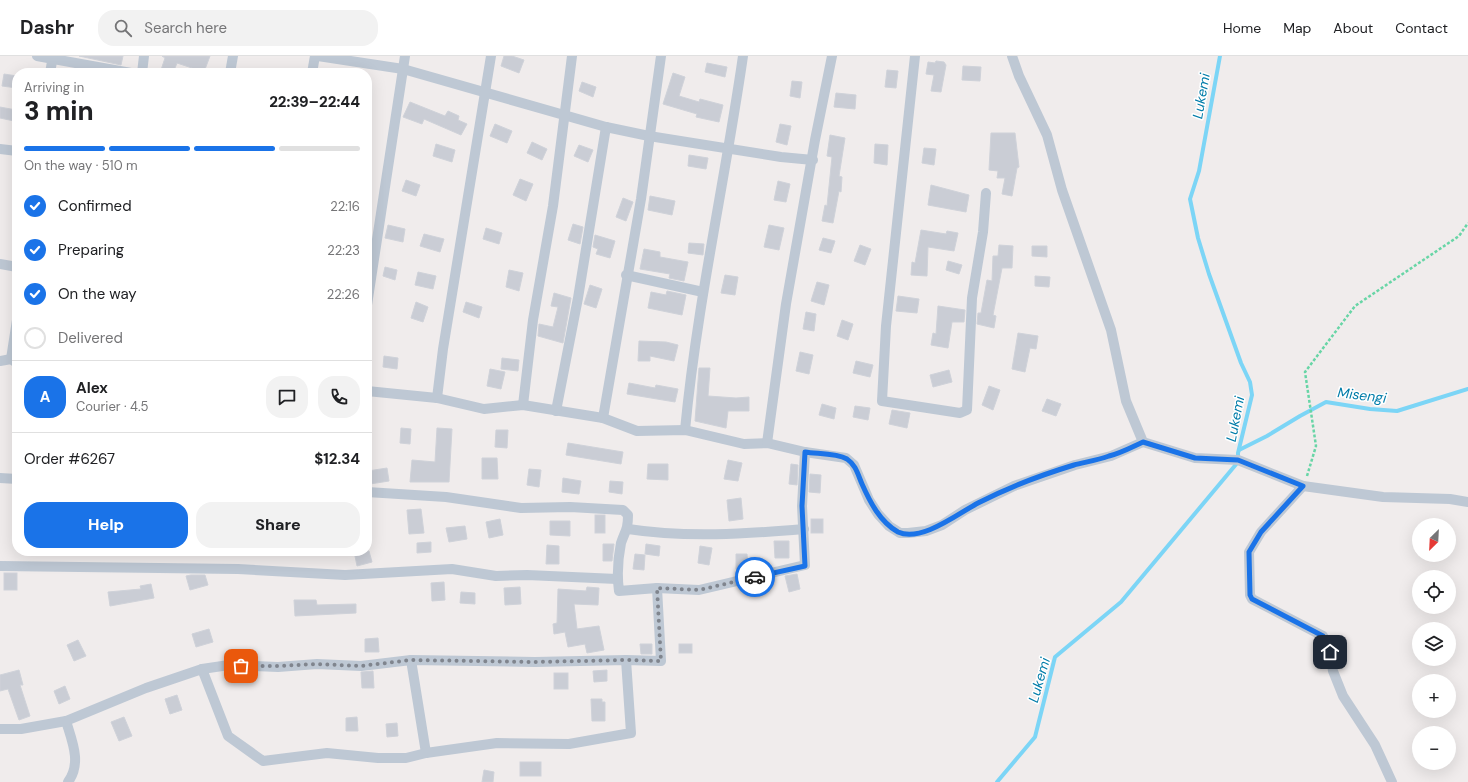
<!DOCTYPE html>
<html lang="en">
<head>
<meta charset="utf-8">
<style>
  :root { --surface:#fff; --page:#f2f2f2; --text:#202124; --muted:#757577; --line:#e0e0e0; --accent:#1a73e8 }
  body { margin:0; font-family:"DM Sans",sans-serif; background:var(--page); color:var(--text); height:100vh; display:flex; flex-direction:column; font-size:15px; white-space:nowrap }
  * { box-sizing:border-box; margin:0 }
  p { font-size:13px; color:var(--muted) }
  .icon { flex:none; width:22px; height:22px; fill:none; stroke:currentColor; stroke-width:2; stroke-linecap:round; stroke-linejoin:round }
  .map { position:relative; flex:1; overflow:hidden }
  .details { position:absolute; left:12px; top:12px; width:360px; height:488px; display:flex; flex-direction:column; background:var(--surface); border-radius:16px; box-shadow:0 4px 16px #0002 }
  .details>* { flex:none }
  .needle { width:26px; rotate:204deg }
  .buttons { position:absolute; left:1412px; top:462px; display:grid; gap:8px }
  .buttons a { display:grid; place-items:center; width:44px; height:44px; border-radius:50%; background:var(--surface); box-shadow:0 4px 16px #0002; font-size:20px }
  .pin { position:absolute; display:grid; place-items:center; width:34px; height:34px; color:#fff; margin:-17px; border-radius:8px; box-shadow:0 2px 6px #0006 }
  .courier { position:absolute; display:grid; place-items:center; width:40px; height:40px; margin:-20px; border:3px solid #1a73e8; border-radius:50%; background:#fff; color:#222; box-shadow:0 1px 5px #0007 }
  .head em { font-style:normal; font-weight:800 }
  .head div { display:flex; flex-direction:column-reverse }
  .head { display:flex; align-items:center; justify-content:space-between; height:68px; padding:0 12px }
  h1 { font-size:26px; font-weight:800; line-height:30px }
  .bar { display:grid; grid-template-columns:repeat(4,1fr); gap:6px 4px; align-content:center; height:48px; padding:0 12px }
  .bar i { height:5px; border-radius:3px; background:var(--line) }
  .bar .active { background:var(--accent) }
  .bar p { grid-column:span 4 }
  .line { display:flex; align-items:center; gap:10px; padding:0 12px; border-top:1px solid var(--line) }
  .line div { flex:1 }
  .round { display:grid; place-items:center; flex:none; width:42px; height:42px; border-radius:16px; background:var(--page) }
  ol { padding:0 12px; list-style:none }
  li { display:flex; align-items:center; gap:12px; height:44px }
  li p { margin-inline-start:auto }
  li .icon { padding:4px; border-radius:50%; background:var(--accent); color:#fff; stroke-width:4 }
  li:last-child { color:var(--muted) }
  li i { width:22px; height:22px; border:2px solid var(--line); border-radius:50% }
  .primary-button { display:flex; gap:8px; margin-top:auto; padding:8px 12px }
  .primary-button a { flex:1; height:46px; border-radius:16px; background:var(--accent); color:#fff; font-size:16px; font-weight:800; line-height:46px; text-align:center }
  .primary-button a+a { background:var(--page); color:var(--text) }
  header { display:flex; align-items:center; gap:24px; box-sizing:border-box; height:56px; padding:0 20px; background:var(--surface); border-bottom:1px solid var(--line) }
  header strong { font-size:19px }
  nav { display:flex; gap:22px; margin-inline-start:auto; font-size:14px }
  .search { width:280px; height:36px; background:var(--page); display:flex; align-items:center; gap:10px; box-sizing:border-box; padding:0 14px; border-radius:16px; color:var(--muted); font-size:15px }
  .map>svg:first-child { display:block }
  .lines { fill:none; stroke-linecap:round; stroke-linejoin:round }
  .stream { stroke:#7cd5f6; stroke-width:4 }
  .building { fill:#cacdd5; stroke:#cfd2d9 }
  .path { stroke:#68d5a6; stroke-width:2.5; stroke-dasharray:3 2; stroke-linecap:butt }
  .minor { stroke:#bec8d4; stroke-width:10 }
  .done { stroke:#80858e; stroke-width:4; stroke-dasharray:0 7.2 }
  .route { stroke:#1a73e8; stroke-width:5 }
  .labels { text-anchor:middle; stroke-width:3; stroke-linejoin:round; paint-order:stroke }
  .water-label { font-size:14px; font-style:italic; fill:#017ca9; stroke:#fff }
</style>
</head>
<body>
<header>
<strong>Dashr</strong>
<div class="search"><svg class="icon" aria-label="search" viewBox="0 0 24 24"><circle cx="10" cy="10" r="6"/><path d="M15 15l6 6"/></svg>Search here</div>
<nav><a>Home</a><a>Map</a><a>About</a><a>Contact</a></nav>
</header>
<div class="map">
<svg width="1468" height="726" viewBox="0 0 1468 726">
  <rect width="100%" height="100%" fill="#f0ecec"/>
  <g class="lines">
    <!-- stream -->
    <g class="stream">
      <polyline points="1239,394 1267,380 1300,360 1326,346 1370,353 1397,355 1468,333"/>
      <polyline points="997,726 1035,681 1055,601 1121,546 1238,406 1238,397 1252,339 1250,326 1241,307 1209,218 1198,182 1190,143 1199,115 1220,0"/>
    </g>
  </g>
  <!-- building -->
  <g class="building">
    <polygon points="79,0 123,0 121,9"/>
    <polygon points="162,0 210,0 204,16 177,7 173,17 160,17 165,2"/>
    <polygon points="504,0 512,0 524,4 519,17 501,10"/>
    <polygon points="936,5 944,6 946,9 941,36 931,35 934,19 926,18 928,6 935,7"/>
    <polygon points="707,7 727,11 725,21 705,16"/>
    <polygon points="963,10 981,11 980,25 962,24"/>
    <polygon points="887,14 898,15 896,32 885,31"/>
    <polygon points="673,17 685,21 679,40 699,46 700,43 723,49 719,66 696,61 697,58 663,48"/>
    <polygon points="4,18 17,20 17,32 2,30"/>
    <polygon points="792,25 802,26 800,42 790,40"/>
    <polygon points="582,26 596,31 593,41 579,35"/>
    <polygon points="836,37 856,39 855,53 834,51"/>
    <polygon points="410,46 445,60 448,55 459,60 458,64 467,68 461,79 424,63 422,68 403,61"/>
    <polygon points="0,51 16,54 14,65 0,62"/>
    <polygon points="495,68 512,75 507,87 490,80"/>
    <polygon points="780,68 791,70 787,89 776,86"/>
    <polygon points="991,77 1015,77 1019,111 1017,112 1012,140 1002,138 1005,122 997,122 998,115 989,114"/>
    <polygon points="830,79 845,82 839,120 842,121 841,136 839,135 833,167 822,165 825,149 827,150 832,101 827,100"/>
    <polygon points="532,86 547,93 542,104 527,97"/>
    <polygon points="436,88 455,94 452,106 433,100"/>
    <polygon points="875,88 888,89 887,109 874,107"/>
    <polygon points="579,89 593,94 588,106 574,100"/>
    <polygon points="924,92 936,93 934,109 922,107"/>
    <polygon points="689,99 708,102 706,113 688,110"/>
    <polygon points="520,123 533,128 526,145 513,139"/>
    <polygon points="406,124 420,129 416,140 402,135"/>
    <polygon points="778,125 790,128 786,146 774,144"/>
    <polygon points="931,129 969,139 966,156 928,149"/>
    <polygon points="650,140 675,145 672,159 648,154"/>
    <polygon points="623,142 633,146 626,165 616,161"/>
    <polygon points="573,168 583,171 580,188 568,184"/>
    <polygon points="388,169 405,173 403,186 385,182"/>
    <polygon points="769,169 784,172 779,194 764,191"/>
    <polygon points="486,172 502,177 499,188 483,183"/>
    <polygon points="921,174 946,178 947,175 958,177 954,195 928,191 927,220 911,219 912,206 915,207"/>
    <polygon points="424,178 444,183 440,196 420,190"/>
    <polygon points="595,179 615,185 610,202 596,198 598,193 593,191"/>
    <polygon points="823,182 835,185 831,197 819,194"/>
    <polygon points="689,187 704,188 703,199 688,197"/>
    <polygon points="860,189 871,193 865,209 854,205"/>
    <polygon points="999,189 1013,190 1012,212 1002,212 993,259 996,260 994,272 977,268 978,257 981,257 987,224 992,225 993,200 998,200"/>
    <polygon points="1032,190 1047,190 1047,201 1032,200"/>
    <polygon points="644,193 660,196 660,201 688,206 684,225 669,222 670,218 640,213"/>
    <polygon points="948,205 962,209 959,218 946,214"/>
    <polygon points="385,211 397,214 395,224 383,220"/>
    <polygon points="509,214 523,217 519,235 506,231"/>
    <polygon points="418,216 436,220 433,233 415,229"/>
    <polygon points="725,219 738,221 735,239 721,237"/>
    <polygon points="1035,220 1050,221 1049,231 1035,230"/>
    <polygon points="817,226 829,229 824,249 811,245"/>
    <polygon points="590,229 602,233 596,252 584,248"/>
    <polygon points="667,235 686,239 682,259 648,252 651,236 666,239"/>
    <polygon points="554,237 571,242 563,287 538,280 539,268 553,271 558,251 551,250"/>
    <polygon points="898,240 919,243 917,257 896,255"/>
    <polygon points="416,246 428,251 423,266 411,262"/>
    <polygon points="466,246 482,251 479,262 463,256"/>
    <polygon points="938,250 965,254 964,266 952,266 948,292 931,289 933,277 936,278"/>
    <polygon points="806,256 816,258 814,275 803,273"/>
    <polygon points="842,264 853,268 848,284 837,280"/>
    <polygon points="1018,277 1038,280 1036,293 1030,292 1025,316 1012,313"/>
    <polygon points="639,285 666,286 678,289 674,305 650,300 650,305 638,305"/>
    <polygon points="800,296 813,299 809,318 796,315"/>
    <polygon points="384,300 398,302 397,313 383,311"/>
    <polygon points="502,302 519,304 518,315 501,313"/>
    <polygon points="856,305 873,309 870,321 853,317"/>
    <polygon points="699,312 710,312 708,340 736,342 749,341 749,355 728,355 726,372 695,365"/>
    <polygon points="490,313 505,316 501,333 487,330"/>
    <polygon points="949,314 952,326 933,331 930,319"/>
    <polygon points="629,327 655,332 656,329 678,333 675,346 627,338"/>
    <polygon points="989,330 1000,334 993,354 982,349"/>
    <polygon points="1047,343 1061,348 1056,360 1042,355"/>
    <polygon points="822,348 836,352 834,363 819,359"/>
    <polygon points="855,350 870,352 868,364 853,361"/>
    <polygon points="892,354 910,357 907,372 889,368"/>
    <polygon points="401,372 411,373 410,388 400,387"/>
    <polygon points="437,372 452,373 449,426 410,426 412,404 435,406"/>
    <polygon points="496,374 508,374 507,392 495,391"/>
    <polygon points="568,387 623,396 621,408 566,399"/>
    <polygon points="482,402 497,402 498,423 482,423"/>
    <polygon points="728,404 742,407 738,425 724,423"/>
    <polygon points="648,408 668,408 668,424 647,423"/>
    <polygon points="791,408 798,409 797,429 789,428"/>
    <polygon points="387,412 389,425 370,428 368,415"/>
    <polygon points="529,413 541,414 539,431 527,429"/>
    <polygon points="810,418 821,419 820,437 809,436"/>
    <polygon points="563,422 581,425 579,438 562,436"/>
    <polygon points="610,425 623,426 622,438 609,436"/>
    <polygon points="741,442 743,463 729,465 727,444"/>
    <polygon points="421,453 424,477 409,478 407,454"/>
    <rect x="595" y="459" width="10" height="18"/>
    <polygon points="500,463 503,479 489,482 486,466"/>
    <rect x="811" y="463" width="12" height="14"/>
    <polygon points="550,465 570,465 570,480 550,479"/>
    <polygon points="465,470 467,483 449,486 446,472"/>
    <polygon points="774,485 789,485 789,502 775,502"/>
    <polygon points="431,486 431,496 417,497 417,487"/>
    <polygon points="603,488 614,488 612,505 603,505"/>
    <polygon points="646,488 660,490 659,500 645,498"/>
    <polygon points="547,489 559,490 559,508 546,508"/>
    <polygon points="700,490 712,492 709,509 698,507"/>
    <polygon points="354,495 369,495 372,506 357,510"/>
    <polygon points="635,498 645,499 644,514 633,513"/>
    <polygon points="736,498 747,498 748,513 736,513"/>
    <rect x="4" y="517" width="13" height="17"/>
    <polygon points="797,518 800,533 789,536 785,520"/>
    <polygon points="191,519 205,519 208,529 190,534 186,520"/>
    <polygon points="444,526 445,544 432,545 431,527"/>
    <polygon points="151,528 154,542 110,550 108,536 141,533 140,530"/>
    <polygon points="520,531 521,548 505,549 504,532"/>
    <polygon points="587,531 599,532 598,549 574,548 577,573 599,570 604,594 587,597 585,588 568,591 565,576 554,578 553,568 557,567 558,533 586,535"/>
    <polygon points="461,536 475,537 475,548 460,547"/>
    <polygon points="294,544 316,544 317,549 356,548 356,557 295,560"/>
    <polygon points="209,573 213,586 196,591 192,578"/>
    <polygon points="378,582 379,596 365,596 365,583"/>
    <polygon points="78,584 86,600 74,605 67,589"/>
    <polygon points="640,588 652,588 652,598 641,598"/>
    <rect x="679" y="588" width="13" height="9"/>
    <polygon points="19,614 23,629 20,629 30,660 19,664 8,633 0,635 0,619"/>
    <polygon points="607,614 607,625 594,626 593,615"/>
    <polygon points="373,615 374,632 362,632 361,616"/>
    <rect x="554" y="617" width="14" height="16"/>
    <polygon points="65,630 70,643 59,648 54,635"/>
    <polygon points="177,639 182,654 170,658 165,643"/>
    <polygon points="591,643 602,643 602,646 605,646 605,665 592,665"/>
    <polygon points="124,661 132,680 119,685 111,666"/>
    <polygon points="357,661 358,675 346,675 346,662"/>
    <polygon points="397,667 398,680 387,681 386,668"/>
    <rect x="520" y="706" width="21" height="14"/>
    <polygon points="484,714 494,716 493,726 482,726"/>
  </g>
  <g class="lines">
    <!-- path -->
    <polyline class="path" points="1307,420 1316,390 1305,316 1355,250 1459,180 1468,167"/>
    <!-- minor -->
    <g class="minor">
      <polyline points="37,0 131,17"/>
      <polyline points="318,0 403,13 606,71 649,80 781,101 813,104"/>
      <polyline points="915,0 886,270 882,345 960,357 967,354 972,242 983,176 986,137"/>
      <polyline points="1012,0 1019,20 1047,79 1062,134 1111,274 1126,345 1143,386 1195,402 1238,404 1303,430 1383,441 1450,443 1468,446"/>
      <polyline points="50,17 53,0"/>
      <polyline points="142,17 144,0"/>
      <polyline points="230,17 233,0"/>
      <polyline points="312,17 315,0"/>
      <polyline points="0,93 17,95"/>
      <polyline points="0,208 17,211"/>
      <polyline points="626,219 703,236"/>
      <polyline points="367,249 405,0"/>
      <polyline points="11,303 17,264"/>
      <polyline points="0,305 11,303 17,307"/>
      <polyline points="367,335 437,342 484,353 523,349 603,362 637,375 685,374 744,388 767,387 805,396 846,402 854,409 869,444 878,458 889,470 900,477 908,477 926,475 942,469 965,454 1014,430 1075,409 1111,400 1143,386"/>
      <polyline points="437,342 443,293 491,0"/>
      <polyline points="523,349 533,264 553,150 572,0"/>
      <polyline points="556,355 578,242 606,71"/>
      <polyline points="603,362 641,143 661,0"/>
      <path d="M685,374c12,-126 40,-249 58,-374"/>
      <polyline points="767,387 786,248 815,84 832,0"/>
      <polyline points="0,422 17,423"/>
      <polyline points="1303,430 1261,476 1249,496 1250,539 1252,543 1323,580 1330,596 1333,615 1343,640 1375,689 1392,726"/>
      <path d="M367,436l79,5 75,11 49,-1 53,3 5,5c0,15 -3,16 -7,28 -3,15 -4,33 -2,48l38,-3 42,2 106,-25 -3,-59 3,-54"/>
      <path d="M628,473c58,9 117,5 176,0"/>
      <polyline points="0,510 238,513 345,519 452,513 496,520 527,519 617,523"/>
      <polyline points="411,604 426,697"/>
      <polyline points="202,613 228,680 263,705 327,697 378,702 406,702 426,697 497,687 569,688 631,677 626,604"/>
      <path d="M66,665c6,20 16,42 2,61"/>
      <polyline points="0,673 21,673 66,665 146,632 202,613 229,609 278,611 317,608 361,610 411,604 535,606 626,604 661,605 657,532"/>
    </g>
  </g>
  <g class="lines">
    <!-- done -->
    <polyline class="done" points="241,610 278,610 316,608 361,610 411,604 535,606 626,604 661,605 657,532 699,534 755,521"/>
    <!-- route -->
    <path class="route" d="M755,521l50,-11 -3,-60 3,-54c12,2 31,1 42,7 9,6 11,16 15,25 8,18 18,38 36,48 23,11 61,-19 80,-29 31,-16 63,-28 96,-38 12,-3 24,-5 35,-9 12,-3 23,-9 34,-14l52,16 43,2 65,26 -42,46 -12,20 1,43 2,4 71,37 7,16"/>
  </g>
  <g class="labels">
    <!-- water labels -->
    <g class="water-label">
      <text transform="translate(1201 40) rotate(-80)" y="5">Lukemi</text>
      <text transform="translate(1362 339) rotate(7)" y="5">Misengi</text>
      <text transform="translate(1235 363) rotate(-79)" y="5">Lukemi</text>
      <text transform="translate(1039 624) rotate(-74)" y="5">Lukemi</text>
    </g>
  </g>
</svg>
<div class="buttons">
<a><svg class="needle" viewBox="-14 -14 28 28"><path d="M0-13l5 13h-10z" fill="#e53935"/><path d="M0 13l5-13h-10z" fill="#757577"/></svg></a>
<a><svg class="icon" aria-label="locate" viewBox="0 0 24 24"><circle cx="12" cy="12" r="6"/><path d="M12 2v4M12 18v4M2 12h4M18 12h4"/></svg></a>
<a><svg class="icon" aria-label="layers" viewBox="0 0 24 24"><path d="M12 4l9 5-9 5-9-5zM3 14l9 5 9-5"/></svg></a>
<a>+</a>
<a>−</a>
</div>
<div class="pin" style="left:241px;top:610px;background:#ea580c"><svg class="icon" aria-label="bag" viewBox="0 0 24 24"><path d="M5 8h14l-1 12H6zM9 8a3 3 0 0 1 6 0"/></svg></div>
<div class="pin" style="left:1330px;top:596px;background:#1f2937"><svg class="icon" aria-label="home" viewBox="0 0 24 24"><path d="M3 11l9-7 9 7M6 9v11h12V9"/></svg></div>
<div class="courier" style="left:755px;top:521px"><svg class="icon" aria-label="car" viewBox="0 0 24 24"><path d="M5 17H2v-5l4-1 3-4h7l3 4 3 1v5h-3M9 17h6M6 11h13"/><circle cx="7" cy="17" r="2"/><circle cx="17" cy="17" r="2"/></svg></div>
<section class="details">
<div class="head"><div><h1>3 min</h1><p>Arriving in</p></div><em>22:39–22:44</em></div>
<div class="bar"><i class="active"></i><i class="active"></i><i class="active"></i><i></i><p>On the way · 510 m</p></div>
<ol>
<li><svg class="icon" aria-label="check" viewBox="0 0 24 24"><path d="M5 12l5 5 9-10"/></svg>Confirmed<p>22:16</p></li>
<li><svg class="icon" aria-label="check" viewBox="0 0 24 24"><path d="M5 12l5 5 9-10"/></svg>Preparing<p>22:23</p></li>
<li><svg class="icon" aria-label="check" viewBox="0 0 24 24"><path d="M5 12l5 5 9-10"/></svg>On the way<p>22:26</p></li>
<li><i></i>Delivered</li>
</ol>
<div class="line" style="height:72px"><b class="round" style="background:var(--accent);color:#fff">A</b><div><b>Alex</b><p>Courier · 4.5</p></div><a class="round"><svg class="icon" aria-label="chat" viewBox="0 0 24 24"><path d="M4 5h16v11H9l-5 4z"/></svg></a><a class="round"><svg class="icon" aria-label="phone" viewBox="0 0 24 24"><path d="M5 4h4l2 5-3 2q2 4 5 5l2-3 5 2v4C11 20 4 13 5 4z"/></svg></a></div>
<div class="line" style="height:52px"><div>Order #6267</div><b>$12.34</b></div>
<div class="primary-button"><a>Help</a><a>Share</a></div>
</section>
</div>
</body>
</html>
